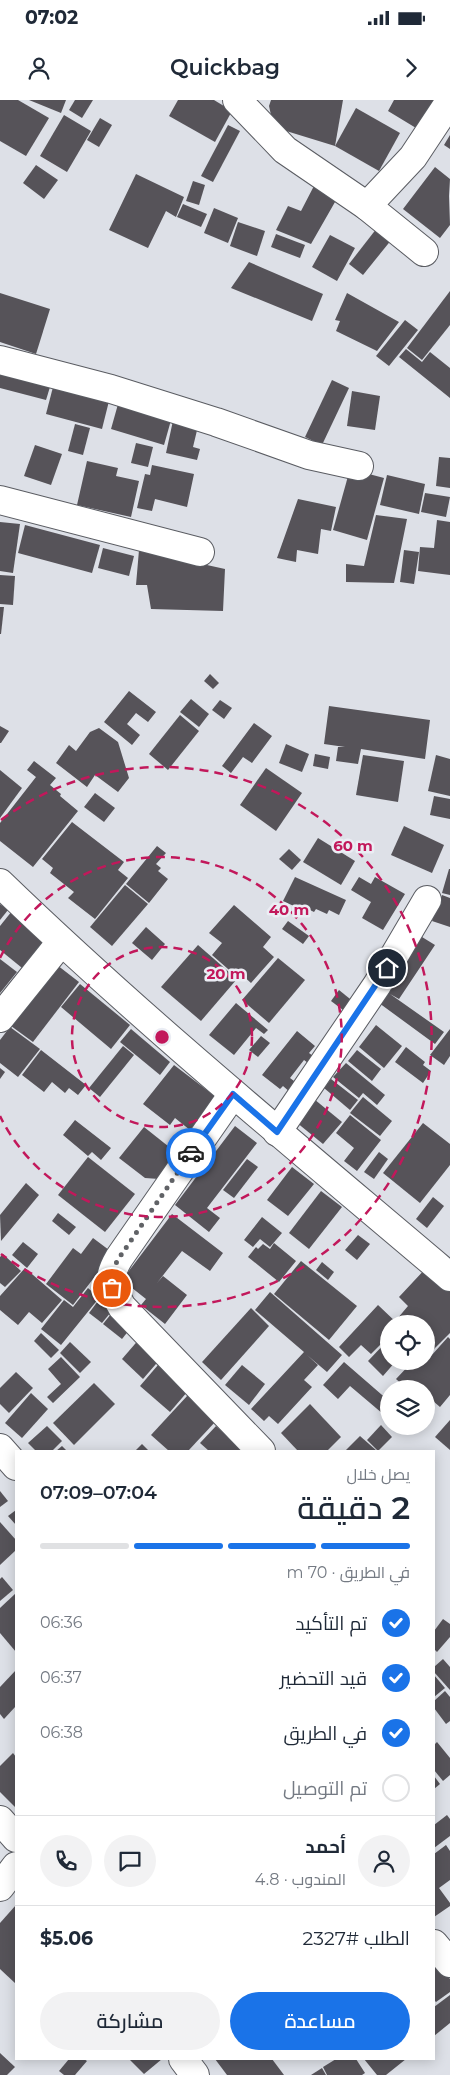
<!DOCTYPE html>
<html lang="ar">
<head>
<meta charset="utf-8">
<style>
  :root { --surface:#fff; --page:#f2f2f3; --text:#1f2937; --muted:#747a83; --line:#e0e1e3; --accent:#1a73e8 }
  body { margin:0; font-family:Montserrat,Cairo,sans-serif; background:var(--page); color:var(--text); direction:rtl; height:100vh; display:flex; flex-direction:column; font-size:19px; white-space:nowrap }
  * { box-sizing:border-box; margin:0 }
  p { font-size:16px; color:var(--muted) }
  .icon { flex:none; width:28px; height:28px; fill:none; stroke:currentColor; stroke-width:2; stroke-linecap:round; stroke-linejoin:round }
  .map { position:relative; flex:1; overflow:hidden; direction:ltr }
  .panel { position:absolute; left:15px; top:1350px; width:420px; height:610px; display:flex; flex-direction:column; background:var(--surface); border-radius:0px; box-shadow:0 2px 12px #0003; direction:rtl }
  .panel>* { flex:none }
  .fabs { position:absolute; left:380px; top:1215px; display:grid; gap:10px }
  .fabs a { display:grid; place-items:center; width:55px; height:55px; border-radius:50%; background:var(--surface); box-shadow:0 2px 12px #0003; font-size:25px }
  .pin { position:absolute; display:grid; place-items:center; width:42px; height:42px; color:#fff; margin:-21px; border:2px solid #fff; border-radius:50%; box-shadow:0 1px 5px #0007 }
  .courier { position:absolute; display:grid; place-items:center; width:50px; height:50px; margin:-25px; border:4px solid #1a73e8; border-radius:50%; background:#fff; color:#222; box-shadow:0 1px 6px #0007 }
  .head em { font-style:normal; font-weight:600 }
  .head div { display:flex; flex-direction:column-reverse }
  .head { display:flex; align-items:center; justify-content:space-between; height:85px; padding:0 25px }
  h1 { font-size:32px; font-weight:600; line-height:38px }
  .bar { display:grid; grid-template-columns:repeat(4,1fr); gap:8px 5px; align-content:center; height:60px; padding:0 25px }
  .bar i { height:6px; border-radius:4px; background:var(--line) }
  .bar .active { background:var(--accent) }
  .bar p { grid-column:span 4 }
  .line { display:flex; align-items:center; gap:12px; padding:0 25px; border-top:1px solid var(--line) }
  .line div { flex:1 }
  .round { display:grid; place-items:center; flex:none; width:52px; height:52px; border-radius:26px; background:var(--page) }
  ol { padding:0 25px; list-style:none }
  li { display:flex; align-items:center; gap:15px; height:55px }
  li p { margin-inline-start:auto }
  li .icon { padding:5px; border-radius:50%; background:var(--accent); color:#fff; stroke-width:4 }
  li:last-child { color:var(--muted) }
  li i { width:28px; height:28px; border:2px solid var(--line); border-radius:50% }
  .cta { display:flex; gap:10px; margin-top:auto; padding:10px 25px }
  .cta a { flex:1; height:58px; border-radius:30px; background:var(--accent); color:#fff; font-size:20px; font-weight:600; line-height:58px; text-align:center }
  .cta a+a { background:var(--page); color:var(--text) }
  .status { display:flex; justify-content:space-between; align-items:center; height:35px; padding:0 25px; background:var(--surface); direction:ltr }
  .status svg { height:14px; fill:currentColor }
  header { display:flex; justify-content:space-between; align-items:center; height:65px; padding:0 25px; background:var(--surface); font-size:22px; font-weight:600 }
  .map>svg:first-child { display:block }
  .building { fill:#565359 }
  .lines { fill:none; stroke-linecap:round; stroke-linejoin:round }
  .minor-casing { stroke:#5a5c62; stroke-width:30 }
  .minor { stroke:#fff; stroke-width:28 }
  .done { stroke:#606266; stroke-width:5; stroke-dasharray:0 9 }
  .route { stroke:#1a73e8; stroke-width:6 }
  .ring { fill:none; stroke:#c2185b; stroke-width:2.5; stroke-dasharray:9 6 }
  .centre { fill:#c2185b; stroke:#ebedf4; stroke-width:2.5 }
  .ring-label { font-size:15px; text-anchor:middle; font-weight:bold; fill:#c2185b; stroke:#ebedf4; stroke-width:5; stroke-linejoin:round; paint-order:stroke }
</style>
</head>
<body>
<div class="status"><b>07:02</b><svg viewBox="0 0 49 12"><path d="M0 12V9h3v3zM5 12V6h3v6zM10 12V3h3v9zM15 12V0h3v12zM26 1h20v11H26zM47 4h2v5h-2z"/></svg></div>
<header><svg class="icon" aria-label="forward" viewBox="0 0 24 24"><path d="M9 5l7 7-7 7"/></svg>Quickbag<svg class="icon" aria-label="person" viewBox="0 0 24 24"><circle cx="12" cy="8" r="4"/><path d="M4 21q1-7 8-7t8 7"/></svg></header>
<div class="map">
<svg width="450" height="1975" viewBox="0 0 450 1975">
  <rect width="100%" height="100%" fill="#dde0e7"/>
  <!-- building -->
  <g class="building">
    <polygon points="0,0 18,0 49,18 26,56 0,41"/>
    <polygon points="29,0 66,0 61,13"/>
    <polygon points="75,0 93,0 82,18 69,10"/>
    <polygon points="178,0 214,0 232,11 215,42 169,16"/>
    <polygon points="271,0 343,0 335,46 283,30 273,24 269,6"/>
    <polygon points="394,0 444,0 432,21 423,16 416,28 388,11"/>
    <polygon points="356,8 400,33 379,71 335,46"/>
    <polygon points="64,15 91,31 67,72 40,56"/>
    <polygon points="100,18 112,25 99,47 87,40"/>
    <polygon points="228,25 240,31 213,82 201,76"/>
    <polygon points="450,35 450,49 444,45"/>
    <polygon points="36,65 58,80 44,99 23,83"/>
    <polygon points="435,67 450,79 449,96 450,125 440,138 403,109"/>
    <polygon points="136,74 184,97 176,117 166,111 148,148 109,130"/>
    <polygon points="193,81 205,85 199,105 186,101"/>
    <polygon points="316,82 339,95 311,144 276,130 288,106 301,111"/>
    <polygon points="183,104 207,114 201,127 177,117"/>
    <polygon points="214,108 238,118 228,143 204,133"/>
    <polygon points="238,122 265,131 257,156 230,146"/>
    <polygon points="377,128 392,139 363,175 349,164"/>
    <polygon points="276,134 305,145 300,158 271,147"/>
    <polygon points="330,135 355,148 337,181 312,167"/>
    <polygon points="249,162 323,194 312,221 231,188"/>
    <polygon points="450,191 450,225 422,260 407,248"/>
    <polygon points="0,193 50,209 36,254 0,242"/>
    <polygon points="347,193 399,222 377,251 336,231 340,221 335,220"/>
    <polygon points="405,220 418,230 389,266 376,256"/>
    <polygon points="406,249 422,262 430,252 450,268 450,298 399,257"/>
    <polygon points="0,273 50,287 46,300 0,288"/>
    <polygon points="332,280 349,288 322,345 305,337"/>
    <polygon points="53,287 109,301 102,329 46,314"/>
    <polygon points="352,291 380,296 375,330 347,326"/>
    <polygon points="120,297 173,313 164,345 111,329"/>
    <polygon points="174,316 199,322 193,347 200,349 197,360 166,353"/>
    <polygon points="75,324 90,328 83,355 68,351"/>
    <polygon points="136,343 153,347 148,367 131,363"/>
    <polygon points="35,345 62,354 51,385 24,376"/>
    <polygon points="439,357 450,358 450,388 436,386"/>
    <polygon points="87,361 118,368 116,376 139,381 131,417 77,405"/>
    <polygon points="152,365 194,374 187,407 155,399 152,411 137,408 145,374 150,375"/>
    <polygon points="350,369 384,378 367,440 333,430"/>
    <polygon points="387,375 425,384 419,414 380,405"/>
    <polygon points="425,393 450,397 446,417 421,412"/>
    <polygon points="298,399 336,407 331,431 321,429 318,454 297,450 296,462 277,458"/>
    <polygon points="376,415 407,419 394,483 346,482 346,464 364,466"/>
    <polygon points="437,420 450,422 450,475 418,471 420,447 434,448"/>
    <polygon points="0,422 20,424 13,473 0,471"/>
    <polygon points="25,425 100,445 92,473 18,453"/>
    <polygon points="103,448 134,456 129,476 98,468"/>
    <polygon points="139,450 225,469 223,511 151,509 147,485 136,485"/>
    <polygon points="404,450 419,452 414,484 400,482"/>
    <polygon points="0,475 15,476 13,505 0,504"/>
    <polygon points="0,507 4,507 1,534 0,534"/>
    <polygon points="210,574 219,583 213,589 204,581"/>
    <polygon points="129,591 156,612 148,622 136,613 127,624 140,635 132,645 104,622"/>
    <polygon points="191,599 209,614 199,627 180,612"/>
    <polygon points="220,600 232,608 224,619 212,610"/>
    <polygon points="329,606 430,620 425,659 361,649 358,664 336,661 338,647 345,647 324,644"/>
    <polygon points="180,615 199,631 168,670 149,654"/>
    <polygon points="254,623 272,636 252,663 243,657 231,673 222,666"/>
    <polygon points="0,626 9,631 1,643 0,643"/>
    <polygon points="99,628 118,642 129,678 118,692 95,675 87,687 56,663 69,645 76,651 90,632"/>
    <polygon points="286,644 309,654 302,672 279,663"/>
    <polygon points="315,654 330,657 328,669 313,666"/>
    <polygon points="363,655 404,661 398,702 356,695"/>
    <polygon points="436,655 450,659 450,696 428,691"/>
    <polygon points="34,661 56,678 50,685 61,694 60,696 78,711 33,767 0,741 0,723 36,677 27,670"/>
    <polygon points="266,668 302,693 276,731 240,705"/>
    <polygon points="0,670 22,688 0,718"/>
    <polygon points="95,693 115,708 104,722 84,707"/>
    <polygon points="434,696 450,699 450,719 430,715"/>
    <polygon points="72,722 124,762 118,770 128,778 95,819 68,798 74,792 50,773 53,768 42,759"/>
    <polygon points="404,726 444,745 432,773 391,755"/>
    <polygon points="318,738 355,761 341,785 303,762"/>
    <polygon points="157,746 166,753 156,764 161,768 158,771 168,779 149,803 126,784"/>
    <polygon points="289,749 301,760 292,770 279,759"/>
    <polygon points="449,769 450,769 450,795 442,793"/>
    <polygon points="295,777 346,800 339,815 329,810 327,814 316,809 314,812 300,805 298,808 283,801"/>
    <polygon points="359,777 371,784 375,777 405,794 383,830 362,818 371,802 351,790"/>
    <polygon points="125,785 148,804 112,846 90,827"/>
    <polygon points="442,795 450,798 450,827 432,821"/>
    <polygon points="0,804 8,810 0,820"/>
    <polygon points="234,805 271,837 263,847 274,857 251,883 240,873 236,876 212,855 222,843 209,833"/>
    <polygon points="12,811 51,842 27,872 0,850 0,826"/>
    <polygon points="288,821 309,836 303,844 282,829"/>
    <polygon points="146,827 165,844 152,860 132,843"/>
    <polygon points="422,837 435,845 399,899 390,894 444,932 435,944 379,903"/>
    <polygon points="198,845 237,879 201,921 161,887"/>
    <polygon points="278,858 305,880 269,923 242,900"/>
    <polygon points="0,859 17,872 0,893"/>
    <polygon points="57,865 79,882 33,942 11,926"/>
    <polygon points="80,884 130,925 111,949 61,907"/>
    <polygon points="339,890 355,903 347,913 331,901"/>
    <polygon points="236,903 268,930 264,934 256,928 234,955 209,935"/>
    <polygon points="376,925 402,946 384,968 359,947"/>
    <polygon points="10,927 40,949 18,977 0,963 0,940"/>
    <polygon points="131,929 170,962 160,975 120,942"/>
    <polygon points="450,929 450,956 444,965 430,955"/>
    <polygon points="297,931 315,946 309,953 321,962 316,969 304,960 290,978 298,984 291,993 283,986 280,989 262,975"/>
    <polygon points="261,936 270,943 258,957 249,950"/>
    <polygon points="123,946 134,955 100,997 89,988"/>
    <polygon points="406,947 425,962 423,965 431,971 423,983 395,962"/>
    <polygon points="41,950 86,985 78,995 69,988 65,993 52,982 44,992 22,975"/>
    <polygon points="357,950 381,969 372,981 348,961"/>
    <polygon points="346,963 385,995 377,1005 363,993 359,998 333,977"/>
    <polygon points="174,965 216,997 190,1030 175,1018 170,1025 143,1004"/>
    <polygon points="0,968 5,972 0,979"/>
    <polygon points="331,979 358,1000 350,1010 324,988"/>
    <polygon points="363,997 392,1021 380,1036 350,1013"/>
    <polygon points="314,999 342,1022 323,1044 296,1022"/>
    <polygon points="350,1015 381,1040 357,1071 344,1061 354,1048 336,1033"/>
    <polygon points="75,1020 111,1048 101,1060 92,1052 88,1056 63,1035"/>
    <polygon points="423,1023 450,1044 450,1065 420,1103 383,1073"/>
    <polygon points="235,1026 257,1043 207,1108 220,1118 209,1132 175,1105"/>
    <polygon points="144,1027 178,1054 159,1079 145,1078 119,1058"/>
    <polygon points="379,1052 388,1059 374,1079 364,1072"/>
    <polygon points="88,1057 135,1094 105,1132 58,1095"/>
    <polygon points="247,1059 258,1067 234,1098 223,1090"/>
    <polygon points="292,1067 314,1084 288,1116 267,1100"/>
    <polygon points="26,1083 39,1095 1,1141 0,1115"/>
    <polygon points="321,1091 342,1107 309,1149 289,1133"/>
    <polygon points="433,1097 444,1106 427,1128 416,1119"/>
    <polygon points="58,1113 76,1127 69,1135 52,1121"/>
    <polygon points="172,1114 223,1153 210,1171 182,1151 157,1183 163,1176 187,1195 165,1224 141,1205 146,1199 122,1180"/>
    <polygon points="262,1117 282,1133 270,1147 260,1139 253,1147 244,1140"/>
    <polygon points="358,1135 370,1144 357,1160 345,1150"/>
    <polygon points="93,1138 113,1153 73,1205 46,1184 73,1148 81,1154"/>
    <polygon points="23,1142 38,1154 27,1168 12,1155"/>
    <polygon points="274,1143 296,1161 279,1182 248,1157 256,1147 258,1149 263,1144 270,1149"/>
    <polygon points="3,1154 21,1171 5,1187 0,1183 0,1157"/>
    <polygon points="301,1161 357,1206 329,1240 274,1194"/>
    <polygon points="322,1162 334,1172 328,1180 316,1170"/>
    <polygon points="427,1167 450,1189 450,1233 431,1252 426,1247 426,1224 402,1224 397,1219 408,1206 399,1197"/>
    <polygon points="25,1168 62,1200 42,1223 29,1212 18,1225 0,1210 0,1196"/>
    <polygon points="88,1188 99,1198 61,1245 41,1229 64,1200 73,1207"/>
    <polygon points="270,1192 342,1255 327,1272 307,1255 318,1265 304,1280 312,1287 278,1324 269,1316 264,1321 251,1309 304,1252 255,1210"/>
    <polygon points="98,1201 111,1212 102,1223 89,1213"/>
    <polygon points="378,1205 398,1224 389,1224 389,1236 371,1254 361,1245 349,1257 339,1247"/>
    <polygon points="251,1208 269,1226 221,1280 202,1262"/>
    <polygon points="111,1214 130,1229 122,1239 103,1224"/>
    <polygon points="41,1233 59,1250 51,1258 34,1241"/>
    <polygon points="141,1237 162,1257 143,1279 122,1259"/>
    <polygon points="448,1237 450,1239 450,1295 440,1307 426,1295 426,1289 407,1289 396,1279 413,1261 426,1261 426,1251 431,1256"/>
    <polygon points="389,1239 389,1261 396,1261 383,1276 368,1261"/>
    <polygon points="70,1242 91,1262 80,1273 60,1253"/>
    <polygon points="61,1257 80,1277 53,1303 47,1297 61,1284 48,1269"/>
    <polygon points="344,1262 389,1301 389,1319 350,1286 338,1299 323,1285"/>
    <polygon points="158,1265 188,1291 170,1312 140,1286"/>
    <polygon points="242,1265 265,1284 249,1305 225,1285"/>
    <polygon points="16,1272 33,1288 9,1313 0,1304 0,1288"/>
    <polygon points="94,1283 115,1304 74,1345 53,1323"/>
    <polygon points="31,1293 48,1309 22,1338 5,1323"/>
    <polygon points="188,1295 216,1321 188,1351 169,1351 151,1335"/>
    <polygon points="310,1304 341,1337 327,1351 298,1351 281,1333"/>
    <polygon points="450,1320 450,1350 435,1337"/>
    <polygon points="381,1325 392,1337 378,1351 367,1340"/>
    <polygon points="47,1326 62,1341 52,1351 36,1351 28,1343"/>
    <polygon points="216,1326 244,1351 209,1351 200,1343"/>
    <polygon points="360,1336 377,1351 345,1351"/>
    <polygon points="142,1344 149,1351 135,1351"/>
    <polygon points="62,1346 67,1351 56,1351"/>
    <polygon points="0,1391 8,1401 0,1407"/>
    <polygon points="16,1410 16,1425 8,1416"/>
    <polygon points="0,1422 16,1440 16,1450 0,1465"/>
    <polygon points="2,1477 13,1490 0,1501 0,1479"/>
    <polygon points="16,1493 16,1552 0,1533 0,1508"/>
    <polygon points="443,1519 450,1524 450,1537 437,1552 434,1549 434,1531"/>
    <polygon points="443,1559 450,1567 450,1590 434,1572 434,1567"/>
    <polygon points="16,1570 16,1606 4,1619 0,1614 0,1587"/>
    <polygon points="434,1575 445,1588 434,1597"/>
    <polygon points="445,1591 450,1597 450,1621 446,1624 434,1608 434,1601"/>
    <polygon points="437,1642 450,1658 450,1675 443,1681 434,1670 434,1645"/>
    <polygon points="13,1653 16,1657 16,1708 0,1692 0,1666"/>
    <polygon points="434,1676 440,1684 434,1689"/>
    <polygon points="447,1715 450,1719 450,1736 434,1748 434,1725"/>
    <polygon points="446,1745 450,1751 450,1780 439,1788 450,1803 450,1806 434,1817 434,1754"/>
    <polygon points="16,1805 16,1884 0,1869 0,1823"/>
    <polygon points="435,1860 450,1879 450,1892 436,1902 434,1900 434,1861"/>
    <polygon points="450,1895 450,1923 434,1936 434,1907"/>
    <polygon points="0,1953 15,1967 7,1975 0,1975"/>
    <polygon points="69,1959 84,1959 87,1961 75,1975 64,1975 59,1971"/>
    <polygon points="129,1959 162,1959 144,1974"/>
    <polygon points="215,1959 272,1959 284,1975 227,1975"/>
    <polygon points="336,1959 356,1959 365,1973 362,1975 327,1975 323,1967"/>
    <polygon points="364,1959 406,1959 386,1975 377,1975"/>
    <polygon points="322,1968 326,1975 311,1975"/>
  </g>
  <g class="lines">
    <defs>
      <g id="minor">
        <polyline points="237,0 285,50 367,106 424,152"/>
        <polyline points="367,106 413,57 450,1"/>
        <polyline points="0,260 111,289 216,322 309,355 359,366"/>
        <polyline points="0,400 200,452"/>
        <path d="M0,783c144,139 298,265 450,394"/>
        <polyline points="0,918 61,842"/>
        <path d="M233,994l-114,164c-13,22 -9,28 3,49l139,144"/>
        <polyline points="277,1032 377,885 427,800"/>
        <polyline points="0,1348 16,1366"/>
        <polyline points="0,1720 16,1738"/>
        <polyline points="0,1787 16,1766"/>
        <polyline points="434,1844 450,1863"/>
        <polyline points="183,1959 195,1975"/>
      </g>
    </defs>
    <!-- minor casing -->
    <use href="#minor" class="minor-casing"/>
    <!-- minor -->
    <use href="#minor" class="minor"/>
  </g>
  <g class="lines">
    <!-- done -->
    <polyline class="done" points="112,1188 111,1172 119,1158 191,1053"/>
    <!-- route -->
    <polyline class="route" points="191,1053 233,994 277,1032 387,868"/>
  </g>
  <!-- distance rings -->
  <g class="ring">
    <circle cx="162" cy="937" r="90"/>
    <path d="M0 858A180 180 0 1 1 0 1016"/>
    <path d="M1 720A270 270 0 1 1 1 1154"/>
  </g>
  <circle cx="162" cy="937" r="8" class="centre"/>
  <g class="ring-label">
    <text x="353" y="751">60 m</text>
    <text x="289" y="815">40 m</text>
    <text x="226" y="879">20 m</text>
  </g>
</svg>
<div class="fabs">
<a><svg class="icon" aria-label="locate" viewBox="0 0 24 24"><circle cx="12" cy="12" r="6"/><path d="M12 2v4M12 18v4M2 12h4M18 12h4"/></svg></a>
<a><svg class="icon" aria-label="layers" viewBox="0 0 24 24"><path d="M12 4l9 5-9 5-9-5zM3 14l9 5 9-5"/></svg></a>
</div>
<div class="pin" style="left:112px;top:1188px;background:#ea580c"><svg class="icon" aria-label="bag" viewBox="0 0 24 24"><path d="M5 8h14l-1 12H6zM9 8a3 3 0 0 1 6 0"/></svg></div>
<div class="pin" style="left:387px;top:868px;background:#1f2937"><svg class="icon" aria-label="home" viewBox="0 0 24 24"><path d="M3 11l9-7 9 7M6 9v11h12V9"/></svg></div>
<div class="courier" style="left:191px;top:1053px"><svg class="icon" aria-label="car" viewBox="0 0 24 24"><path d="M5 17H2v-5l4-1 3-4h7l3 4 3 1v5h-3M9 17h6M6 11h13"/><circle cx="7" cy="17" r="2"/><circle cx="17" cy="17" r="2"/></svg></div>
<section class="panel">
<div class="head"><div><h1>2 دقيقة</h1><p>يصل خلال</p></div><em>07:04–07:09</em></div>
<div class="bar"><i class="active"></i><i class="active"></i><i class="active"></i><i></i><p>في الطريق · 70 m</p></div>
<ol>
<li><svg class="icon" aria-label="check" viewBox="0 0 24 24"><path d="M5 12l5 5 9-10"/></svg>تم التأكيد<p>06:36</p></li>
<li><svg class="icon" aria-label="check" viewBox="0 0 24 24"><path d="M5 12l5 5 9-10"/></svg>قيد التحضير<p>06:37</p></li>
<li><svg class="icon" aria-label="check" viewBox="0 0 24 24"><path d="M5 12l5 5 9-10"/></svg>في الطريق<p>06:38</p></li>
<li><i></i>تم التوصيل</li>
</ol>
<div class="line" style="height:90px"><a class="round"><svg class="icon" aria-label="person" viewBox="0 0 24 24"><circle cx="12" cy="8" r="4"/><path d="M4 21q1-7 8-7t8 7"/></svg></a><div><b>أحمد</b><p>المندوب · 4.8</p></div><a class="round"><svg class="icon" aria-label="chat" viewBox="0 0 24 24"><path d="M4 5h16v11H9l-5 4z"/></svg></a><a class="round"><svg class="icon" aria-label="phone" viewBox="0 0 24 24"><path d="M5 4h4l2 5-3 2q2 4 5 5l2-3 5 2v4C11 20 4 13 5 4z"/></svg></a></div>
<div class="line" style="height:65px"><div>الطلب #2327</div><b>$5.06</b></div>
<div class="cta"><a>مساعدة</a><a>مشاركة</a></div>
</section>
</div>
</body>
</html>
